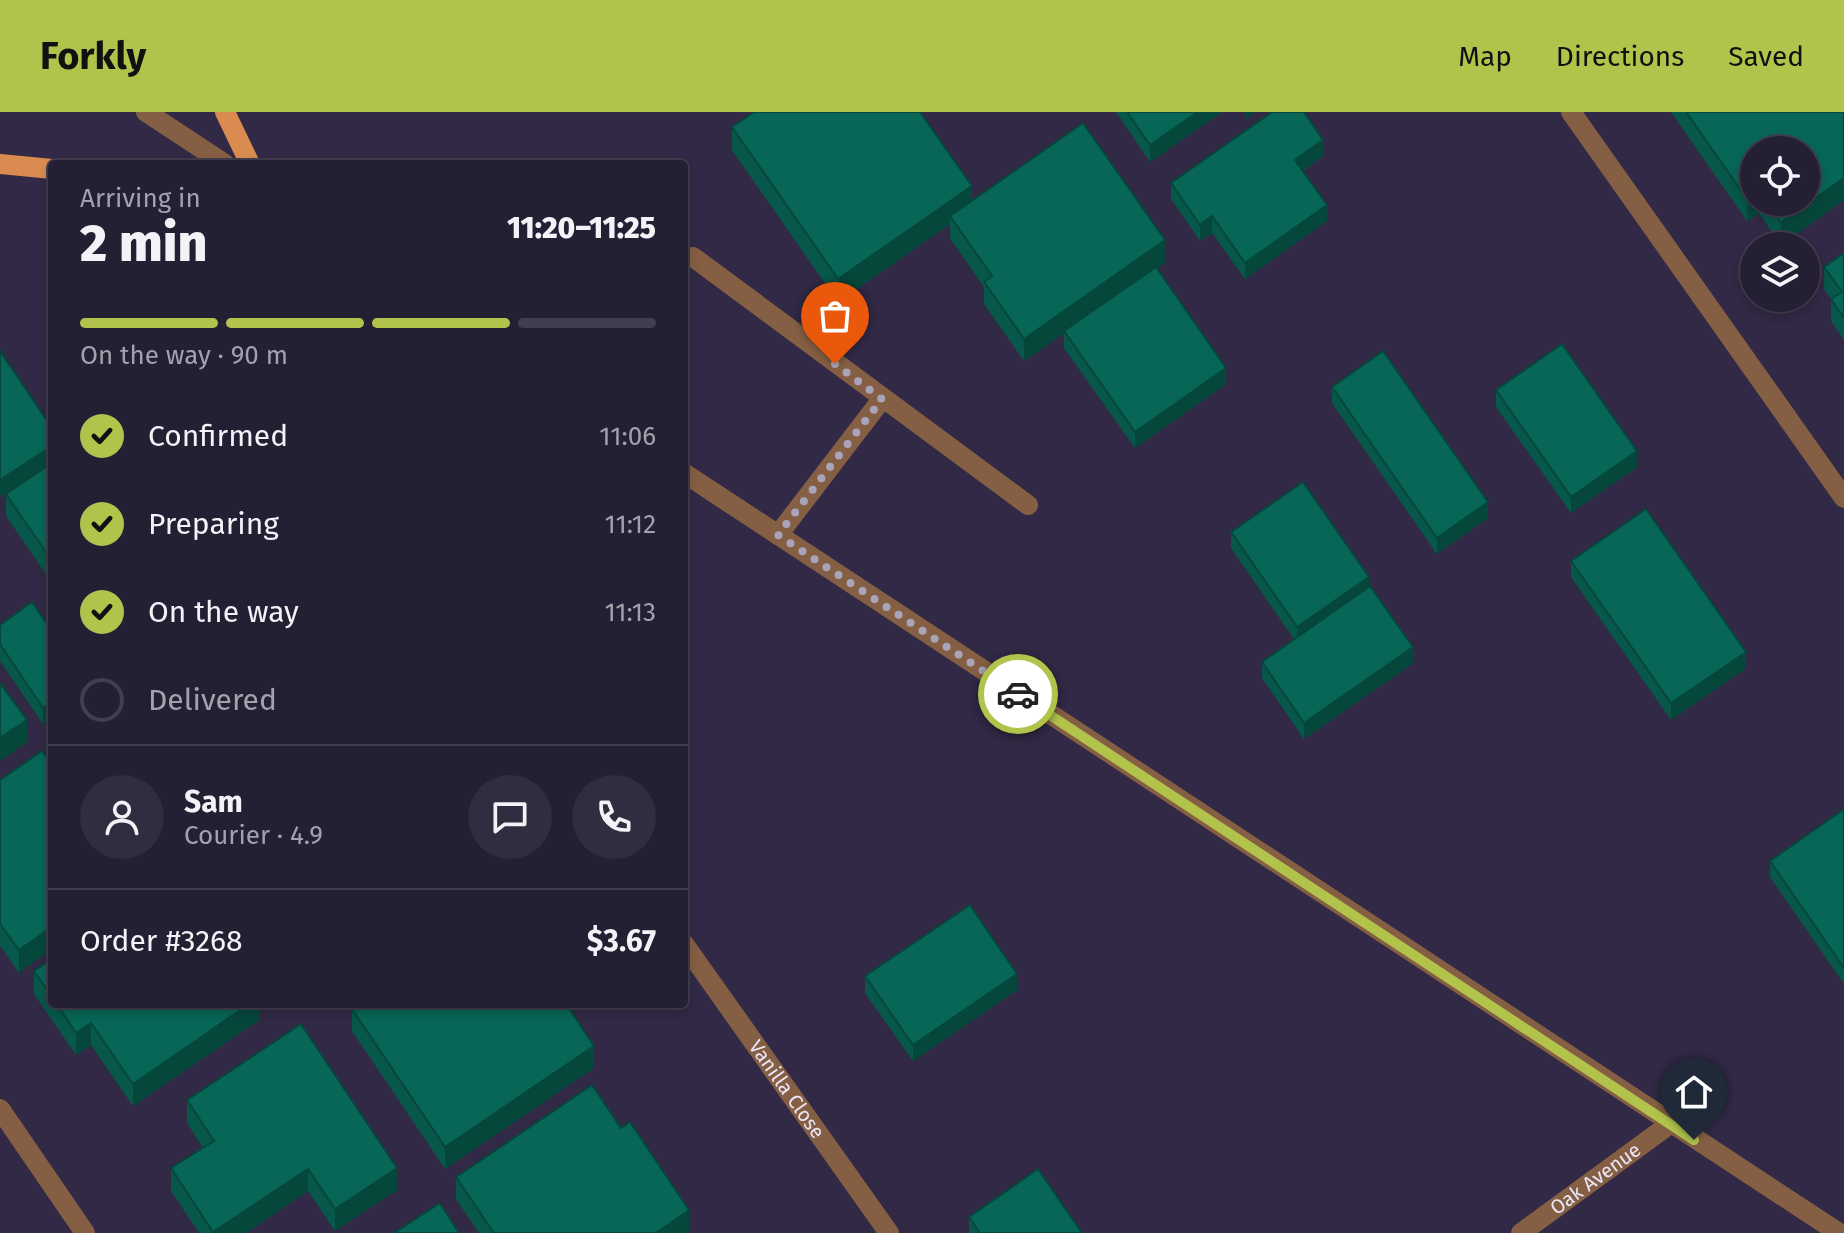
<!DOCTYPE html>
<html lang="en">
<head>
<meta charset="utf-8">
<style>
  :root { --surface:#251f34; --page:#312c40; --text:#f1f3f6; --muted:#a3a2ac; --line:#423d4f; --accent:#b2c34c }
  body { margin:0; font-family:"Fira Sans",sans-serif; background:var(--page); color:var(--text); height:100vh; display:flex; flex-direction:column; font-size:30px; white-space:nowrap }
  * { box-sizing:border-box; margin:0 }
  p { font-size:26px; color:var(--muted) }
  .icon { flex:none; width:44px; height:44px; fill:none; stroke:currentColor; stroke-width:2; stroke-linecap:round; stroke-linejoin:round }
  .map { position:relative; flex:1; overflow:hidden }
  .panel { position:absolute; left:48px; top:48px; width:640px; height:848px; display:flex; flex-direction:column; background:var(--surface); border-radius:8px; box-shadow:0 4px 12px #0003,0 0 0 2px var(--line) }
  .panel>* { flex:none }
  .controls { position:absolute; left:1740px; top:24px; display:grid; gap:16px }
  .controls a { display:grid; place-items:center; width:80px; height:80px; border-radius:50%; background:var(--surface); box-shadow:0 4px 12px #0003,0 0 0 2px var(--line); font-size:40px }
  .pin { position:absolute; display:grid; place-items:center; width:68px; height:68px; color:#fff; margin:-82px -34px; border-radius:50% 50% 50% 0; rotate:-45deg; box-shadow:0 0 8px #0007 }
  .pin .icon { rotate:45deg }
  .courier { position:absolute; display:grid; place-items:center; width:80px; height:80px; margin:-40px; border:6px solid #b2c34c; border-radius:50%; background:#fff; color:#222; box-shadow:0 2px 10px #0007 }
  .summary em { font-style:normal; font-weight:800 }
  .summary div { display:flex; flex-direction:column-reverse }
  .summary { display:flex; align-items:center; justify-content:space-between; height:136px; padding:0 32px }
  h1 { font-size:52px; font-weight:800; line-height:60px }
  .bar { display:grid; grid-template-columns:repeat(4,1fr); gap:12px 8px; align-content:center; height:96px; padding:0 32px }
  .bar i { height:10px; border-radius:6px; background:var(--line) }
  .bar .current { background:var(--accent) }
  .bar p { grid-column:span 4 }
  .line { display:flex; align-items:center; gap:20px; padding:0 32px; border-top:2px solid var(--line) }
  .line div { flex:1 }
  .round { display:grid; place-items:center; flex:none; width:84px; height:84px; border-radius:42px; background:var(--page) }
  ol { padding:0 32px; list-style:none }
  li { display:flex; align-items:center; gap:24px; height:88px }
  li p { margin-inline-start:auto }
  li .icon { padding:8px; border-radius:50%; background:var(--accent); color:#111; stroke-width:4 }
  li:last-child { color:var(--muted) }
  li i { width:44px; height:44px; border:4px solid var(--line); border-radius:50% }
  header { display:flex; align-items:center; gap:48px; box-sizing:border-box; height:112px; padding:0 40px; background:var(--accent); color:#111 }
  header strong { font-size:38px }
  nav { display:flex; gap:44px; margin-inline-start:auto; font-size:28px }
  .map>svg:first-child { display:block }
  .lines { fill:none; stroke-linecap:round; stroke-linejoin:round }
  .minor { stroke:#855f43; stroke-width:20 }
  .major { stroke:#da8c50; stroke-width:20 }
  .wall { fill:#07584a; fill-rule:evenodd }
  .shaded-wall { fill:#06473c }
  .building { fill:#086656; stroke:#06473c; stroke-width:2 }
  .done { stroke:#a9a4ba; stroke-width:8; stroke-dasharray:0 14.4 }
  .route { stroke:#b2c34c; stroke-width:10 }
  .labels { text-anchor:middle; stroke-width:8; stroke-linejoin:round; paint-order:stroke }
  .street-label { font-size:20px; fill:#eae6f9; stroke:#271f3b }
</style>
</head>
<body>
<header>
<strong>Forkly</strong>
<nav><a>Map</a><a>Directions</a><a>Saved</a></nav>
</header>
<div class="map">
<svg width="1844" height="1121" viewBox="0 0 1844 1121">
  <rect width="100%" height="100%" fill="#312945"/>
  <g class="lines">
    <!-- minor -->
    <g class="minor">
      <polyline points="146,0 225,52"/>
      <polyline points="1571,0 1844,386"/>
      <polyline points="693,145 1028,393"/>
      <polyline points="684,361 1839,1121"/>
      <polyline points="778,423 882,287"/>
      <path id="s1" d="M684,832l205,289"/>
      <polyline points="0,997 85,1121"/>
      <path id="s2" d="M1521,1121l149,-109"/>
    </g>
    <!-- major -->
    <g class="major">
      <polyline points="225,0 250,52"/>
      <polyline points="0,52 52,57"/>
    </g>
  </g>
  <!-- wall -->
  <g class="wall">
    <polygon points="1116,0 1222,0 1150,50"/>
    <path d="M1671,0h173v88l-63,45 -22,-32 -12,8zM1754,38l52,52h-52z"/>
    <polygon points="732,15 972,89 1165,150 1157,156 1226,272 1135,336 1064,236 1064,221 1024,249 984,192 984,175 950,126 950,112 838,190 732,38"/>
    <polygon points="1323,44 1303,59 1327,109 1245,167 1212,121 1200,129 1171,87 1171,71"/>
    <polygon points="1844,141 1844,228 1831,209 1831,187 1824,177 1824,155"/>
    <polygon points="1332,275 1488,406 1437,442 1332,291"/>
    <polygon points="1496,278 1637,355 1571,401 1496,295"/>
    <polygon points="52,351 52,471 6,404 6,382"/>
    <polygon points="1231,420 1369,475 1413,551 1304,627 1262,566 1262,550 1294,527 1231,436"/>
    <polygon points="1571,449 1746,556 1671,608 1571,465"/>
    <polygon points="0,513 52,519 52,606 43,612 0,549"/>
    <polygon points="42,639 19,861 0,834 0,668"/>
    <polygon points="1844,697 1844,872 1770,765 1770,749"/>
    <polygon points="52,847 52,892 259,892 259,908 133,994 91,933 76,943 34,882 34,859"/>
    <polygon points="865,864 1017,878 913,949 865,881"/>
    <polygon points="352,897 594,956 445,1057 352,919"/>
    <polygon points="187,988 397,1078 335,1119 308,1079 246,1121 199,1121 171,1079 171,1056 203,1036 187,1011"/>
    <polygon points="456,1065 689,1121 479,1121 456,1087"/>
    <polygon points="969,1105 1082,1121 969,1121"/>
  </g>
  <!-- shaded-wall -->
  <g class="shaded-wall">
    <polygon points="1198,0 1222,0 1150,50 1150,33"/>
    <polygon points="1246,0 1255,0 1246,7"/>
    <polygon points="1323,28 1323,44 1295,64 1295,48"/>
    <polygon points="1844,66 1844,88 1781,133 1781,110"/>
    <polygon points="972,74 972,96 950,104 950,112 838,190 838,167"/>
    <polygon points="1754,82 1754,90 1759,90 1759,101 1747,109 1747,87"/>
    <polygon points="1327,93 1327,109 1245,167 1245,151"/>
    <polygon points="1212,104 1212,121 1200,129 1200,113"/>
    <polygon points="1165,128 1165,150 1024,249 1024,227"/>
    <polygon points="1226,256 1226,272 1135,336 1135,320"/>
    <polygon points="52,334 52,350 0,385 0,368"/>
    <polygon points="1637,339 1637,355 1571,401 1571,385"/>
    <polygon points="1488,390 1488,406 1437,442 1437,426"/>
    <polygon points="1369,465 1369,481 1297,531 1297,515"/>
    <polygon points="1413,535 1413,551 1304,627 1304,611"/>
    <polygon points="1746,540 1746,556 1671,608 1671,591"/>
    <polygon points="52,590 52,606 43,612 43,596"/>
    <polygon points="27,608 27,630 0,649 0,626"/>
    <polygon points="52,815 52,837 19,861 19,838"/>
    <polygon points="1017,862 1017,878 913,949 913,933"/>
    <polygon points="249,892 259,892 259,908 133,994 133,972"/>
    <polygon points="91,911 91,933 76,943 76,921"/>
    <polygon points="594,934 594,956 445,1057 445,1035"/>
    <polygon points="397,1056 397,1078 335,1119 335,1097"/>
    <polygon points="308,1057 308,1079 246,1121 213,1121"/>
    <polygon points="689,1098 689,1121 656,1121"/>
  </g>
  <!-- building -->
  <g class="building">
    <polygon points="754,0 920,0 972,74 838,167 732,15"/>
    <polygon points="1127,0 1198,0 1150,33"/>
    <polygon points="1272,0 1304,0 1323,28 1295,48 1327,93 1245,151 1212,104 1200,113 1171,71"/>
    <polygon points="1686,0 1844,0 1844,66 1781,110 1767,90 1806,90 1806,38 1754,38 1754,82 1747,87"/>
    <polygon points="1083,11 1165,128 1024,227 984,170 992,164 950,104"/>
    <polygon points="1844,141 1844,206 1831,187 1842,180 1824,155"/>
    <polygon points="1156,155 1226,256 1135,320 1064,219"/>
    <polygon points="1562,232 1637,339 1571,385 1496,278"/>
    <polygon points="0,239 52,316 52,334 0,368"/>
    <polygon points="1383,239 1488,390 1437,426 1332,275"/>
    <polygon points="52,351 52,449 6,382"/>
    <polygon points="1303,370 1369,465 1297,515 1231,420"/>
    <polygon points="1646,397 1746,540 1671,591 1571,449"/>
    <polygon points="1370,474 1413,535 1304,611 1262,550"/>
    <polygon points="32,490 52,519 52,590 43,596 0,532 0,513"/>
    <polygon points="0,571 27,608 0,626"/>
    <polygon points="42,639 52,653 52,815 19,838 0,812 0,668"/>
    <polygon points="1844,697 1844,856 1770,749"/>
    <polygon points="970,793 1017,862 913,933 865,864"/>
    <polygon points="52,847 52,885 34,859"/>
    <polygon points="57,892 249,892 133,972 91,911 76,921"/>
    <polygon points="359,892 566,892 594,934 445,1035 352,897"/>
    <polygon points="301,912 397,1056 335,1097 308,1057 213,1120 171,1056 214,1029 187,988"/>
    <polygon points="592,973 621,1016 630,1010 689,1098 656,1121 494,1121 456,1065"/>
    <polygon points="1038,1057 1082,1121 980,1121 969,1105"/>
    <polygon points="440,1091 459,1121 394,1121"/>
  </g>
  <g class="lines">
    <!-- done -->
    <polyline class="done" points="835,252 882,287 778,423 1018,582"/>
    <!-- route -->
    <polyline class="route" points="1018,582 1694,1028"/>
  </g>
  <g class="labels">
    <!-- street labels -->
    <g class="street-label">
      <text dy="7" stroke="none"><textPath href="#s1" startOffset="178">Vanilla Close</textPath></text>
      <text dy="7" stroke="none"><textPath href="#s2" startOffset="92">Oak Avenue</textPath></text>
    </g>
  </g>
</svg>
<div class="controls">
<a><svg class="icon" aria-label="locate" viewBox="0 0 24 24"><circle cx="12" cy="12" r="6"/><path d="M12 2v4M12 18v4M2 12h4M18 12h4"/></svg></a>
<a><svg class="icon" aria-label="layers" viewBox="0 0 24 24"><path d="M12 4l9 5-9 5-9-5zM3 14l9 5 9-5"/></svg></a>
</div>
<div class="pin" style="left:835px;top:252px;background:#ea580c"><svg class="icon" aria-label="bag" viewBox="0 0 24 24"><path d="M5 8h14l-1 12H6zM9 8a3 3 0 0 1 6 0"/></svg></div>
<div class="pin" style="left:1694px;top:1028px;background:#1f2937"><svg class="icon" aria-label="home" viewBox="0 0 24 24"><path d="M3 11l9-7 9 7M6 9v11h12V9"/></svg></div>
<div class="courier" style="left:1018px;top:582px"><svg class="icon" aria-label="car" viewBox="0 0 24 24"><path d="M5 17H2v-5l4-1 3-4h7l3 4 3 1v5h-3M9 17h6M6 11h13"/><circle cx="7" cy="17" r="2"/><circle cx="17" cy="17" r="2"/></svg></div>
<section class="panel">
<div class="summary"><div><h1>2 min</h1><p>Arriving in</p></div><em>11:20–11:25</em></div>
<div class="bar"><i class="current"></i><i class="current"></i><i class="current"></i><i></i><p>On the way · 90 m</p></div>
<ol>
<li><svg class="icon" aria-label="check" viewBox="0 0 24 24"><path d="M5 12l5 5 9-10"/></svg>Confirmed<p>11:06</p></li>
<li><svg class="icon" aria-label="check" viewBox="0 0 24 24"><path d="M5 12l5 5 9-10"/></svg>Preparing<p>11:12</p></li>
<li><svg class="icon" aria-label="check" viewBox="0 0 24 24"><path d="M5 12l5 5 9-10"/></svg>On the way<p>11:13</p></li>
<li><i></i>Delivered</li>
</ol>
<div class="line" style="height:144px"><a class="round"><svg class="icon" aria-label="person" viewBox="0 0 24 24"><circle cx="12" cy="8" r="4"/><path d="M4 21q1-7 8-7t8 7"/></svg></a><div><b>Sam</b><p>Courier · 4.9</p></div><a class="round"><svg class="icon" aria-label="chat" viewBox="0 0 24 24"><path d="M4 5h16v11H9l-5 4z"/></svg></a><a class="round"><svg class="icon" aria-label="phone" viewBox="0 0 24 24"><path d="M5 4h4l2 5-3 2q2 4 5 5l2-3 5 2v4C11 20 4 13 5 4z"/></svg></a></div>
<div class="line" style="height:104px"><div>Order #3268</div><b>$3.67</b></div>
</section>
</div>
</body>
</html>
